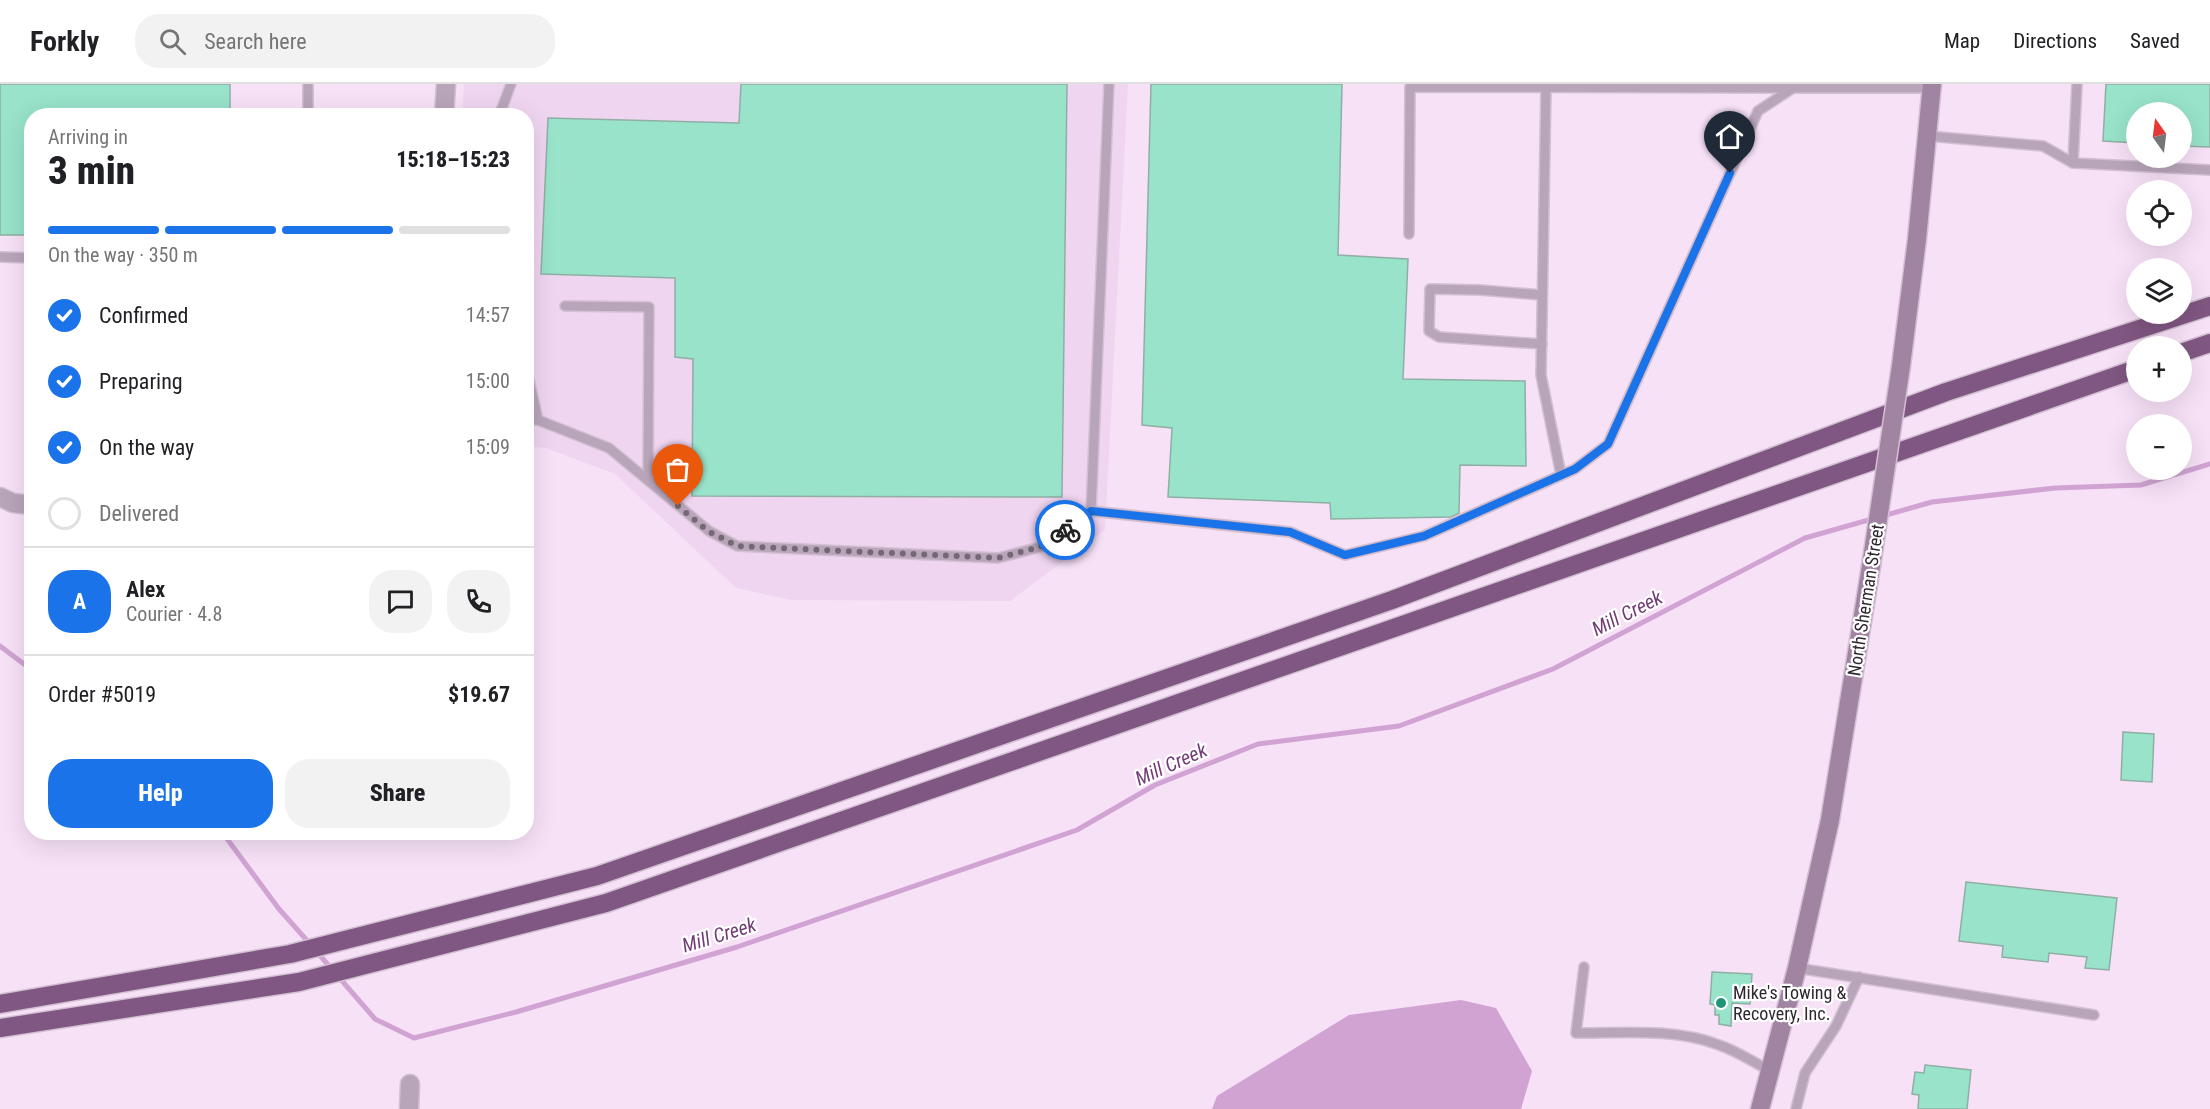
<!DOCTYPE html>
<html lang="en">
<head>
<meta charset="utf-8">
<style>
  :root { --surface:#fff; --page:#f2f2f2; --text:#202124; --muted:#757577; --line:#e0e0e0; --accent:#1a73e8 }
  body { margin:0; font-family:"Roboto Condensed",sans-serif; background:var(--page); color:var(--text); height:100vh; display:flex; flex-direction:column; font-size:22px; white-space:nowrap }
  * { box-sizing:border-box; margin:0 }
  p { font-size:20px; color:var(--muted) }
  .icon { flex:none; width:33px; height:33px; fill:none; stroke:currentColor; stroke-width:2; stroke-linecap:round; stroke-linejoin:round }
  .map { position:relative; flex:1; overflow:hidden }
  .details { position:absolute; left:24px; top:24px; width:510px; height:732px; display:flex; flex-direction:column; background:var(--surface); border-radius:24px; box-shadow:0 6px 24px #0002 }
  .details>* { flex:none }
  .needle { width:39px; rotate:346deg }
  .tools { position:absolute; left:2126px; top:18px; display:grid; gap:12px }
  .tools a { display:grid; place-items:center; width:66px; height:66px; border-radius:50%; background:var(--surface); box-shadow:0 6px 24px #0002; font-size:30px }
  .pin { position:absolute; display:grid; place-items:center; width:51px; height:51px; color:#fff; margin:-62px -26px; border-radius:50% 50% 50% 0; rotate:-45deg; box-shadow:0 0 6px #0007 }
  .pin .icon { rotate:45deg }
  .courier { position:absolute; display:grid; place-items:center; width:60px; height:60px; margin:-30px; border:4px solid #1a73e8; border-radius:50%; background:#fff; color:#222; box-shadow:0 2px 8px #0007 }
  .headline em { font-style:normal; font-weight:800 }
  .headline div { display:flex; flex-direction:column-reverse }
  .headline { display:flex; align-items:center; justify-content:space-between; height:102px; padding:0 24px }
  h1 { font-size:39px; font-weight:800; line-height:45px }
  .bar { display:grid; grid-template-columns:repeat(4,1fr); gap:9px 6px; align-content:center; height:72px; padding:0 24px }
  .bar i { height:8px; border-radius:4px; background:var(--line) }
  .bar .active { background:var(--accent) }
  .bar p { grid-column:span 4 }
  .line { display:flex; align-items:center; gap:15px; padding:0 24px; border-top:2px solid var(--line) }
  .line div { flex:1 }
  .round { display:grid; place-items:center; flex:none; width:63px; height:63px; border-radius:24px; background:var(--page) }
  ol { padding:0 24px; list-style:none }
  li { display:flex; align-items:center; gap:18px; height:66px }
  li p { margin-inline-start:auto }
  li .icon { padding:6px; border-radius:50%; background:var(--accent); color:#fff; stroke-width:4 }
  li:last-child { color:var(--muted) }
  li i { width:33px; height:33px; border:3px solid var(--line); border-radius:50% }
  .action { display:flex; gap:12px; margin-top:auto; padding:12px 24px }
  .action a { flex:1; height:69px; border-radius:24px; background:var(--accent); color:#fff; font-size:24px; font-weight:800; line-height:69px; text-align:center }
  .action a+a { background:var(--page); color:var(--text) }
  header { display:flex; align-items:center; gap:36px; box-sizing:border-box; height:84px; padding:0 30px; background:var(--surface); border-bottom:2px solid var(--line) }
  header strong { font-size:28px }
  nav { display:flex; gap:33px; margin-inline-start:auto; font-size:21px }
  .search { width:420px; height:54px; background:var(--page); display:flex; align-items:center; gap:15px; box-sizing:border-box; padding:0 21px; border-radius:24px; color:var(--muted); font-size:22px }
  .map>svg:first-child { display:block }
  .built { fill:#f0d5f1 }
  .water { fill:#d0a3d3 }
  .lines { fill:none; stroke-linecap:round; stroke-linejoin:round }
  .stream { stroke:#d0a3d3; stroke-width:5 }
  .building { fill:#98e3ca; stroke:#90afa4; stroke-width:1.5 }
  .service-casing { stroke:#d3c0d3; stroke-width:12 }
  .minor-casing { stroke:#d3c0d3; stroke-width:21 }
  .secondary-casing { stroke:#d3c0d3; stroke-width:21 }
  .motorway-casing { stroke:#d3c0d3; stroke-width:21 }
  .service { stroke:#b9a5ba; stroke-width:9 }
  .minor { stroke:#b9a5ba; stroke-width:18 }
  .secondary { stroke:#a184a2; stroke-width:18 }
  .motorway { stroke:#805782; stroke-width:18 }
  .secondary-bridge-casing { stroke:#d3c0d3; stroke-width:21; stroke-linecap:butt }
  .secondary-bridge { stroke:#a184a2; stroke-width:18 }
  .done { stroke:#756875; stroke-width:6; stroke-dasharray:0 10.8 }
  .route { stroke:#1a73e8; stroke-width:8 }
  .poi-dot { fill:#219478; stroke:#fff; stroke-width:2 }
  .labels { text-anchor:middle; stroke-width:4.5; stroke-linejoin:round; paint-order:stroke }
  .street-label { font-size:18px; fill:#2f272f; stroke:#fff }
  .poi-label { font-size:18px; fill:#2f272f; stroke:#fff; text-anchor:start }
  .water-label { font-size:20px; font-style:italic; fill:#733c77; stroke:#fff }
</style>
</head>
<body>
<header>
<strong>Forkly</strong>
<div class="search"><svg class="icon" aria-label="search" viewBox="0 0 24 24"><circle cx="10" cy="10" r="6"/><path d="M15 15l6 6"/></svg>Search here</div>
<nav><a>Map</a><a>Directions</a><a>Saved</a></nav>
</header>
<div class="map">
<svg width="2210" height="1025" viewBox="0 0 2210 1025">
  <rect width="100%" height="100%" fill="#f7e1f7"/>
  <!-- built -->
  <polygon class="built" points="464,0 1128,0 1105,446 1010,517 791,516 736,504 615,390 546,364 527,362 526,32 462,32"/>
  <!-- water -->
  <polygon class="water" points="1461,916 1496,924 1532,987 1521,1025 1212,1025 1217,1012 1349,931"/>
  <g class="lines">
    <!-- stream -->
    <g class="stream">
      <polyline points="0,562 32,586"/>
      <polyline points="222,748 279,825 311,861"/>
      <polyline points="317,868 375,935 414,954 516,928 737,863 1077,746 1155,701 1258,660 1399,642 1553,585 1805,454 1932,418 2055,404 2141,401 2210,380"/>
    </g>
  </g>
  <!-- building -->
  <g class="building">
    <polygon points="0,0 230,0 230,32 32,32 32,151 0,151"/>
    <polygon points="741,0 1067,0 1062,413 692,412 693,275 675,273 675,194 541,190 548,34 739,39"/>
    <polygon points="1151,0 1342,0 1338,171 1408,175 1403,295 1525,297 1526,382 1460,381 1459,429 1451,433 1331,435 1330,419 1168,413 1172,344 1142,341"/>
    <polygon points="2106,0 2210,0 2210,63 2181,62 2181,28 2136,28 2136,59 2103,57"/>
    <polygon points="2123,648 2154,650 2152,698 2121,696"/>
    <polygon points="1966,798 2117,814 2109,886 2085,884 2087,873 2049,869 2048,878 2002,873 2003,862 1959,857"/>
    <polygon points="1712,888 1752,890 1750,920 1732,919 1731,942 1719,940 1719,931 1715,931 1715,921 1710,920"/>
    <polygon points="1925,981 1971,986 1967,1025 1918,1025 1919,1011 1912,1010 1915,988 1924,989"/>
  </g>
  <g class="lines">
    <defs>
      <g id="service">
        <polyline points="1546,3 1541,291 1561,391"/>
        <polyline points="308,32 308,0"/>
        <polyline points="499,32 511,0"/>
        <polyline points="1928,52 2043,62 2073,79 2210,86"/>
        <polyline points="2073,79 2077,0"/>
        <polyline points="1409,150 1410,3 1793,4"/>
        <polyline points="0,173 32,174"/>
        <polyline points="565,222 649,223 648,396"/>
        <polyline points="1542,260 1439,253 1429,247 1430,205 1480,206 1542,211"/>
        <polyline points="526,283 538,336"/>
        <polyline points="526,336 538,336 609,364 709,447 737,462 998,474 1040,463 1091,427 1290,448 1345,471 1424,452 1575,385 1608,360 1758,27 1793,4 1932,4"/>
        <polyline points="1091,427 1109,0"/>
        <path d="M1584,883l-8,66c46,0 99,-5 143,12 18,6 34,17 50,25"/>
        <polyline points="1797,884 2094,931"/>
        <polyline points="1796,1025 1805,989 1836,942 1859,893"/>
      </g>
      <g id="minor">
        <polyline points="444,32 446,0"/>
        <polyline points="0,413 13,419 32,421"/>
        <polyline points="409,1025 410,1000"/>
      </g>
      <g id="secondary">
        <polyline points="1901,282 1917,155 1932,0"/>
        <polyline points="1760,1025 1797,884 1830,736 1871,482"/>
      </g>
      <g id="motorway">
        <polyline points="2181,269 2210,259"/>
        <polyline points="0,920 290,870 597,792 1392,516 1946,308 2210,222"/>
        <polyline points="0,944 299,898 606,819 2136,285"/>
      </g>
    </defs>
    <!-- service casing -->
    <use href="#service" class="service-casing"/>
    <!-- minor casing -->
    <use href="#minor" class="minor-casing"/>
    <!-- secondary casing -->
    <use href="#secondary" class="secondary-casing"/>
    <!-- motorway casing -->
    <use href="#motorway" class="motorway-casing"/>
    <!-- service -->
    <use href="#service" class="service"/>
    <!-- minor -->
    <use href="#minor" class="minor"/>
    <!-- secondary -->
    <use href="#secondary" class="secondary"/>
    <!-- motorway -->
    <use href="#motorway" class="motorway"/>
    <defs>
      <polyline id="secondary-bridge" points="1871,482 1901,282"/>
    </defs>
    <!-- secondary-bridge casing -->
    <use href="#secondary-bridge" class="secondary-bridge-casing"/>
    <!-- secondary-bridge -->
    <use href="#secondary-bridge" class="secondary-bridge"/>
  </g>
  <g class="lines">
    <!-- done -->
    <polyline class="done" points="678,422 708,447 737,462 998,474 1040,463 1065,446"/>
    <!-- route -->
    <polyline class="route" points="1065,446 1091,427 1290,448 1345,471 1424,452 1575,385 1608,360 1730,89"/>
  </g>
  <!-- markers -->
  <circle class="poi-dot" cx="1721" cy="919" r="6"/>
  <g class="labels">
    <!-- street labels -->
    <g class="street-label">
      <text transform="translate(1866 516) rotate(-81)" y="6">North Sherman Street</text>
    </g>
    <!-- poi labels -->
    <g class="poi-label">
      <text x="1733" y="915">Mike's Towing &amp;<tspan x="1733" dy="21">Recovery, Inc.</tspan></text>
    </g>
    <!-- water labels -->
    <g class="water-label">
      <text transform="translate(1627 529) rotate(-27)" y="7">Mill Creek</text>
      <text transform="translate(1171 680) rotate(-24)" y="7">Mill Creek</text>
      <text transform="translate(719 851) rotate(-17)" y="7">Mill Creek</text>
    </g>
  </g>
</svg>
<div class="tools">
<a><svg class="needle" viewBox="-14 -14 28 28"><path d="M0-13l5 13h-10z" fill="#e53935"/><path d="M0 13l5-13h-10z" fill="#757577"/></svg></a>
<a><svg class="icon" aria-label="locate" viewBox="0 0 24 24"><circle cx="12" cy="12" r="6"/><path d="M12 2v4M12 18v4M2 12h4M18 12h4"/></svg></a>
<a><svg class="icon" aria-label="layers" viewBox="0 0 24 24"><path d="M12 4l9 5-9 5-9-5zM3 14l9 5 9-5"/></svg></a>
<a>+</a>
<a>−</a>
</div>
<div class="pin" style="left:678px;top:422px;background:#ea580c"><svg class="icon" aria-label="bag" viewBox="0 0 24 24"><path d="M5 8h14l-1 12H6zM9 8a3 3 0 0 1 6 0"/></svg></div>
<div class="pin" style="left:1730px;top:89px;background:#1f2937"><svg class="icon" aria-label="home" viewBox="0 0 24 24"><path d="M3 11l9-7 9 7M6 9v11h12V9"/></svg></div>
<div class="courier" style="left:1065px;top:446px"><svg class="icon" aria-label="bike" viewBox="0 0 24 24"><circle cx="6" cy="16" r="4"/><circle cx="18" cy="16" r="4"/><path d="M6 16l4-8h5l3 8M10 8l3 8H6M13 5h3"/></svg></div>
<section class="details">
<div class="headline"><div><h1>3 min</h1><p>Arriving in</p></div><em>15:18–15:23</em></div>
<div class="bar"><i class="active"></i><i class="active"></i><i class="active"></i><i></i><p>On the way · 350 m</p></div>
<ol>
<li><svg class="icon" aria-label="check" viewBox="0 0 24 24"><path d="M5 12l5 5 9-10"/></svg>Confirmed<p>14:57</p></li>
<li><svg class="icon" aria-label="check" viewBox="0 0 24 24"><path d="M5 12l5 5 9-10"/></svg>Preparing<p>15:00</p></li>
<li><svg class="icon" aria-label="check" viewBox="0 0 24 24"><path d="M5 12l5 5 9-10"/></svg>On the way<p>15:09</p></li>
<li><i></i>Delivered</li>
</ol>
<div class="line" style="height:108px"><b class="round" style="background:var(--accent);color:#fff">A</b><div><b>Alex</b><p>Courier · 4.8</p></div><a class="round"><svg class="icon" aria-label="chat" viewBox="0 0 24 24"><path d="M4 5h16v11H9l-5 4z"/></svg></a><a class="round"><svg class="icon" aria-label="phone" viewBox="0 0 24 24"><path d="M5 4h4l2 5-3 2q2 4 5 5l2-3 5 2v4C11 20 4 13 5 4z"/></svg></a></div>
<div class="line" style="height:78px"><div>Order #5019</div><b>$19.67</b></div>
<div class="action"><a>Help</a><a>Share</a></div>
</section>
</div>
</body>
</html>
